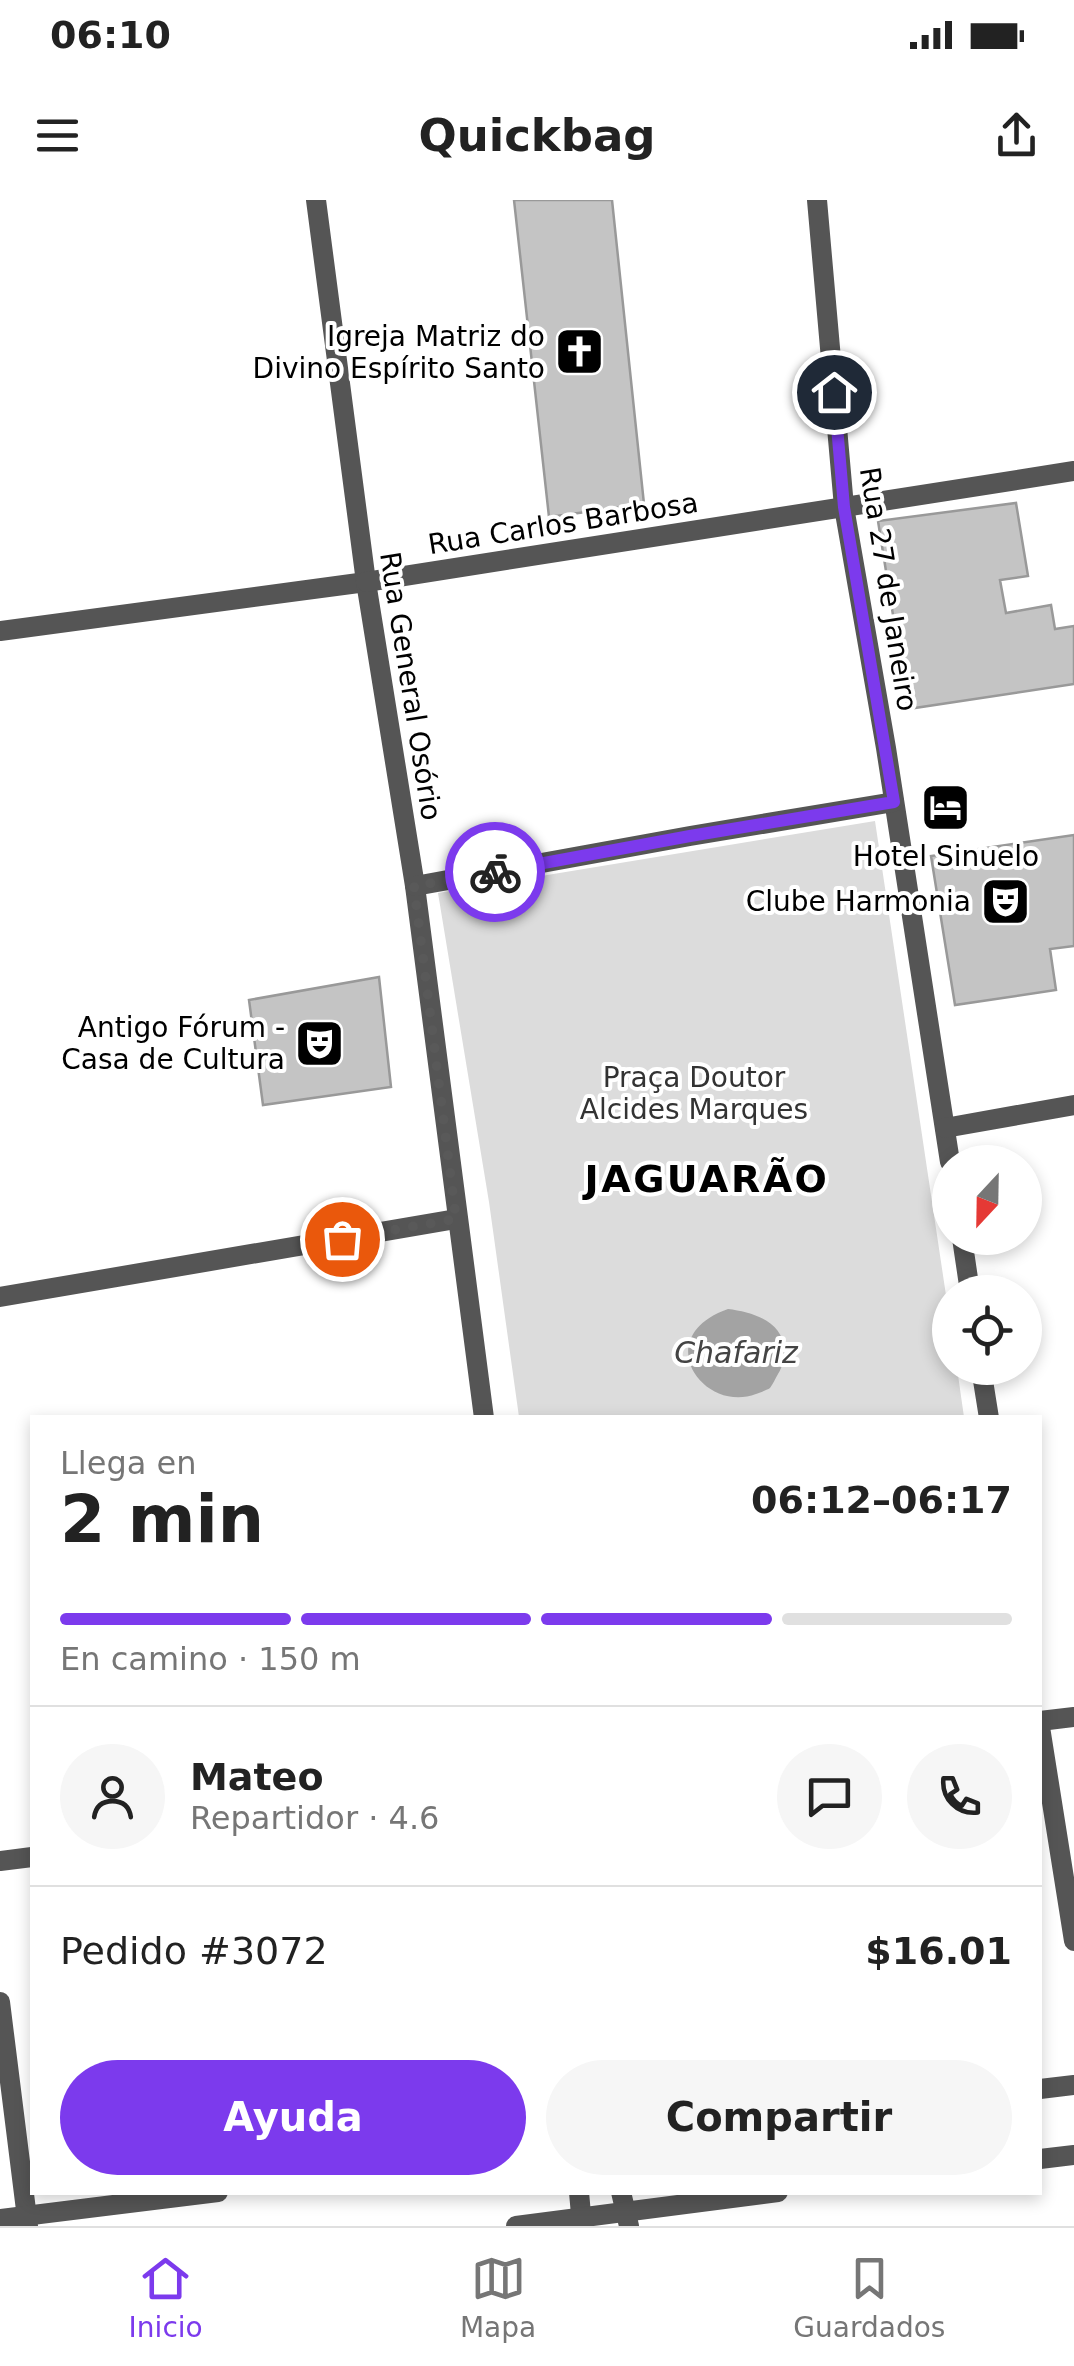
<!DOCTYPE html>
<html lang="es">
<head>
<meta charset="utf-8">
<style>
  :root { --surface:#fff; --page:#f6f6f6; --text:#222; --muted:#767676; --line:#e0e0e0; --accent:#7c3aed }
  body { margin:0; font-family:"DejaVu Sans",sans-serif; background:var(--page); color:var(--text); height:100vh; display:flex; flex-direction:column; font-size:38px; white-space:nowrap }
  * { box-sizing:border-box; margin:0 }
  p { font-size:32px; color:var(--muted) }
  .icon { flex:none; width:55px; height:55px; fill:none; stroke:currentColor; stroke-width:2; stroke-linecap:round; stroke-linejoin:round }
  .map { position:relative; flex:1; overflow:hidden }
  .panel { position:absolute; left:30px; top:1215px; width:1012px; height:780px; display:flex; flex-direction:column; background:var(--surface); border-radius:0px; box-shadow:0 5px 15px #0003 }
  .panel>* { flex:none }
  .needle { width:65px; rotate:202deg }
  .buttons { position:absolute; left:932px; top:945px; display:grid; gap:20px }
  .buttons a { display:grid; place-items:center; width:110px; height:110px; border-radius:50%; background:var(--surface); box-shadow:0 5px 15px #0003; font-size:50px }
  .pin { position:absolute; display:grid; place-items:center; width:85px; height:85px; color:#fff; margin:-42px; border:5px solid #fff; border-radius:50%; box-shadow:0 2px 10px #0007 }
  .courier { position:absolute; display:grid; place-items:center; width:100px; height:100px; margin:-50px; border:8px solid #7c3aed; border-radius:50%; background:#fff; color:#222; box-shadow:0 2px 12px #0007 }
  .summary em { font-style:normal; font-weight:600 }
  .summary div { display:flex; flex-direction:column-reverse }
  .summary { display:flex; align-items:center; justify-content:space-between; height:170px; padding:0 30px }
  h1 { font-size:65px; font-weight:600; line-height:75px }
  .bar { display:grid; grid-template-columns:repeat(4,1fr); gap:15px 10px; align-content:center; height:120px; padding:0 30px }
  .bar i { height:12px; border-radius:8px; background:var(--line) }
  .bar .selected { background:var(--accent) }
  .bar p { grid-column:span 4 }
  .line { display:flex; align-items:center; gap:25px; padding:0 30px; border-top:2px solid var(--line) }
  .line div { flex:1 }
  .round { display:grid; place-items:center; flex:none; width:105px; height:105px; border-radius:52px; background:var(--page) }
  .cta { display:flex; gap:20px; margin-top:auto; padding:20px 30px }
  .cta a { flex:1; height:115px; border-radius:60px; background:var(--accent); color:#fff; font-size:40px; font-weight:600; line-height:115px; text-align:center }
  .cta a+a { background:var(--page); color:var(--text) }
  .status { display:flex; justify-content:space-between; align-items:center; height:70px; padding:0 50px; background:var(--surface); direction:ltr }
  .status svg { height:28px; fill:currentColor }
  header { display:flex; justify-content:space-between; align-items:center; height:130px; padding:0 30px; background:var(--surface); font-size:45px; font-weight:600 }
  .dock { display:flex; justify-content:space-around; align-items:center; height:140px; border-top:2px solid var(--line); background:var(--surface); font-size:28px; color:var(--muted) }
  .dock a { display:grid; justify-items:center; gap:5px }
  .dock .selected { color:var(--accent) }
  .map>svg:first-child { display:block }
  .green { fill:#dcdcdc }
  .water { fill:#a3a3a3 }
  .building { fill:#c4c4c4; stroke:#999; stroke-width:2.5 }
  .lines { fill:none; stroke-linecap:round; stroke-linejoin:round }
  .minor { stroke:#555; stroke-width:20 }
  .tertiary { stroke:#555; stroke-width:20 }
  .done { stroke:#595959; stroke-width:10; stroke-dasharray:0 18 }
  .route { stroke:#7c3aed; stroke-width:12 }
  .labels { text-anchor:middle; stroke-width:8; stroke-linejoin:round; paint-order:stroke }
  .poi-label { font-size:28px; fill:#000; stroke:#fff; text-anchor:end }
  .street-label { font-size:28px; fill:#000; stroke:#fff }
  .park-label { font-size:28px; fill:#333; stroke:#fff }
  .water-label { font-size:30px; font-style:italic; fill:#444; stroke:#fff }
  .district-label { font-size:38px; font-weight:bold; letter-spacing:2.5px; fill:#000; stroke:#fff }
</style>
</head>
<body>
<div class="status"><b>06:10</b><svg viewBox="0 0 49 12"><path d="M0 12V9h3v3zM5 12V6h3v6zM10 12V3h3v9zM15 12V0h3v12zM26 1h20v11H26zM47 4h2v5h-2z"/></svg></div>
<header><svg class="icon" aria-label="menu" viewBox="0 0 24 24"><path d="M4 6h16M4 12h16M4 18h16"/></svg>Quickbag<svg class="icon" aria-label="share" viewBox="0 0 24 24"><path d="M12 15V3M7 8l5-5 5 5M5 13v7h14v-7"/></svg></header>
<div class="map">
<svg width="1074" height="2026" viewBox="0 0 1074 2026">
  <rect width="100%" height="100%" fill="#fff"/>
  <!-- green -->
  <polygon class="green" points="875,621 950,1122 950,1168 957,1168 964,1217 519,1217 489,1002 438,693"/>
  <!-- water -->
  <path class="water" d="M728,1109c25,3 57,13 56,43 -1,9 -1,14 -6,22 -3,5 -5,10 -8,14 -3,2 -11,5 -14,6 -53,20 -107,-57 -28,-85z"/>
  <!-- building -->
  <g class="building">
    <polygon points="514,0 612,0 644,304 549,317"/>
    <polygon points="1016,303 1028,376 1000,380 1006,413 1051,405 1055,429 1074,426 1074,484 908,509 878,321"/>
    <polygon points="1074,635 1074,746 1050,749 1056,790 955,805 931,656"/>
    <polygon points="379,777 391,887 263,905 249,800"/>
  </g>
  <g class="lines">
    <!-- minor -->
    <g class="minor">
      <polyline points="0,431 366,382"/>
      <polyline points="0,1097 456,1019"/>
      <polyline points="0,1802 28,2026"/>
      <polyline points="579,1992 582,2026"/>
      <polyline points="621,1992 629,2026"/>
    </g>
    <!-- tertiary -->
    <g class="tertiary">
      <polyline points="316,0 366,382 415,686 484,1218"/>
      <polyline points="817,0 844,307 886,548 950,962"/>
      <polyline points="366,382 1074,271"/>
      <polyline points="415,686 690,636 894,602"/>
      <polyline points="945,928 1074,905"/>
      <polyline points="962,1038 970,1092"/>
      <polyline points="981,1168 989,1218"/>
      <polyline points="1040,1521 1074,1517"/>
      <polyline points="1040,1527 1074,1741"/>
      <polyline points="0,1661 32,1657"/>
      <polyline points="1040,1889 1074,1885"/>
      <polyline points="1040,1959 1074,1955"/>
      <polyline points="0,2019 218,1992"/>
      <polyline points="516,2026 778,1992"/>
    </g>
  </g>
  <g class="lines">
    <!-- done -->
    <polyline class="done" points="342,1039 456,1019 414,686 495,672"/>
    <!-- route -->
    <polyline class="route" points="495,672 690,636 894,602 844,307 834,192"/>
  </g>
  <!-- icons -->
  <defs>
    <symbol id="church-square" viewBox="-11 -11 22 22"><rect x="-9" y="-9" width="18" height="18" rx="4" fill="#000" stroke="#fff"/><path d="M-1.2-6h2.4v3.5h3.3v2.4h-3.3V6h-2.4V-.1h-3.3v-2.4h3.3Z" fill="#fff"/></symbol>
    <symbol id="hotel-square" viewBox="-11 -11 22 22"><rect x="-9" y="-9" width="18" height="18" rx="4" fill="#000" stroke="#fff"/><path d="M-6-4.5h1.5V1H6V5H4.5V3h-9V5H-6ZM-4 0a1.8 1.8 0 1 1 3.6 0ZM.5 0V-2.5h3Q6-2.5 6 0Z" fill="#fff"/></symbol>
    <symbol id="theatre-square" viewBox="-11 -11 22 22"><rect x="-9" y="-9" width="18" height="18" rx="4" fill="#000" stroke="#fff"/><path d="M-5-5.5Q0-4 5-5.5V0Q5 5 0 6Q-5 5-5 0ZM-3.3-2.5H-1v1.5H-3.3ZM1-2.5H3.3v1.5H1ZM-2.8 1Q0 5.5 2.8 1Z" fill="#fff"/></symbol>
  </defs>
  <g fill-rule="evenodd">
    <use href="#church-square" x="552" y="124" width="55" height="55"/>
    <use href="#hotel-square" x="918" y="580" width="55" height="55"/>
    <use href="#theatre-square" x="978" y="674" width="55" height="55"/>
    <use href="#theatre-square" x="292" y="816" width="55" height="55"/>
  </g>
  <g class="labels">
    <!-- poi labels -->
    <g class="poi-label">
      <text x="545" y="146">Igreja Matriz do<tspan x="545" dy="32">Divino Espírito Santo</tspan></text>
      <text x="946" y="666" text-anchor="middle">Hotel Sinuelo</text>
      <text x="971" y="711">Clube Harmonia</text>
      <text x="285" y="837">Antigo Fórum -<tspan x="285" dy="32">Casa de Cultura</tspan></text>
    </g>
    <!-- street labels -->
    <g class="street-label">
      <text transform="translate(563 323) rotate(-9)" y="10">Rua Carlos Barbosa</text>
      <text transform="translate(889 389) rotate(81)" y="10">Rua 27 de Janeiro</text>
      <text transform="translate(411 486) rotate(81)" y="10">Rua General Osório</text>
    </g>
    <!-- park labels -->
    <g class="park-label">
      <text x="694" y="887">Praça Doutor<tspan x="694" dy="32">Alcides Marques</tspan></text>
    </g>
    <!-- water labels -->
    <g class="water-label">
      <text x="736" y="1163">Chafariz</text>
    </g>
    <!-- district labels -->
    <g class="district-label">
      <text x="707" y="992">JAGUARÃO</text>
    </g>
  </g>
</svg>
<div class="buttons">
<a><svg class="needle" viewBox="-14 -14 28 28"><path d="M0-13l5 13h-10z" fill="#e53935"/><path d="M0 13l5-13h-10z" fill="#767676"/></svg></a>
<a><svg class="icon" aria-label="locate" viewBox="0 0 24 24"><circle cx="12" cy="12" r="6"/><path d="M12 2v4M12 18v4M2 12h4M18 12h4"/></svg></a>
</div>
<div class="pin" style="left:342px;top:1039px;background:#ea580c"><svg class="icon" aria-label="bag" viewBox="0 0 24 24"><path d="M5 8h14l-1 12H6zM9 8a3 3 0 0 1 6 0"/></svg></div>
<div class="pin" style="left:834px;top:192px;background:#1f2937"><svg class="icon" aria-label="home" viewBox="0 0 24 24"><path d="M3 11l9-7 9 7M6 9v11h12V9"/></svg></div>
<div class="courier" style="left:495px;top:672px"><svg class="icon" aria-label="bike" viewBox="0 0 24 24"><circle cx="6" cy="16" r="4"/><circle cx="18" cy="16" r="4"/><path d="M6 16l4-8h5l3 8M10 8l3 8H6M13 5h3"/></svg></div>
<section class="panel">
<div class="summary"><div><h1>2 min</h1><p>Llega en</p></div><em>06:12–06:17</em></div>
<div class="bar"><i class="selected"></i><i class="selected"></i><i class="selected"></i><i></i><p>En camino · 150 m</p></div>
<div class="line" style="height:180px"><a class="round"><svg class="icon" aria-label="person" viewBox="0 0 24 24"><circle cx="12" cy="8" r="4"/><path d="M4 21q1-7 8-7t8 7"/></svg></a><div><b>Mateo</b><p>Repartidor · 4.6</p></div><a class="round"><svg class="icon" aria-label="chat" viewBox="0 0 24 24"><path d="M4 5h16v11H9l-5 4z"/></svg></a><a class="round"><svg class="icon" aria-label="phone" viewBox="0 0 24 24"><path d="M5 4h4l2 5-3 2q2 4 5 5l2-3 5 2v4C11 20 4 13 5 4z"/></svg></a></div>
<div class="line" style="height:130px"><div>Pedido #3072</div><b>$16.01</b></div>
<div class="cta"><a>Ayuda</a><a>Compartir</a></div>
</section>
</div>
<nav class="dock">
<a class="selected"><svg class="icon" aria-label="home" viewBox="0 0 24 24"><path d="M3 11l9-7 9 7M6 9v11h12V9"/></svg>Inicio</a>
<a><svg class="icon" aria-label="map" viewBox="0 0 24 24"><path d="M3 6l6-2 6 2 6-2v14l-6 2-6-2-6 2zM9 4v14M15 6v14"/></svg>Mapa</a>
<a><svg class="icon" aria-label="saved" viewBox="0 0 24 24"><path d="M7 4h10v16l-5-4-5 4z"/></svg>Guardados</a>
</nav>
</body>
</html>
